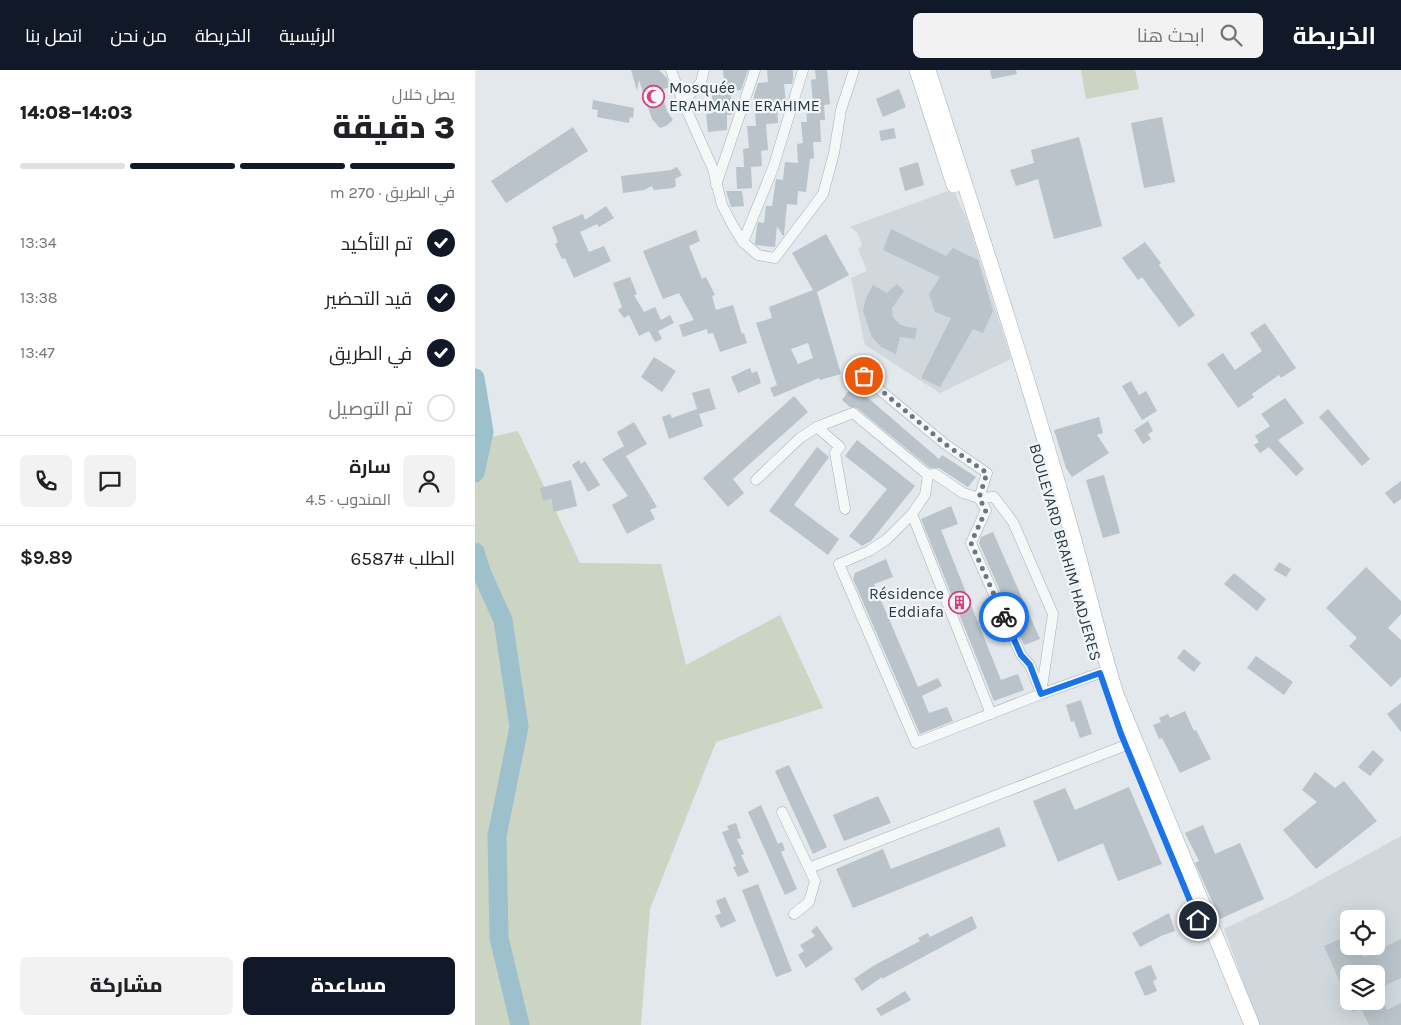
<!DOCTYPE html>
<html lang="ar">
<head>
<meta charset="utf-8">
<style>
  :root { --surface:#fff; --page:#f2f2f2; --text:#202124; --muted:#757577; --line:#e0e0e0; --accent:#111827 }
  body { margin:0; font-family:Karla,Cairo,sans-serif; background:var(--page); color:var(--text); direction:rtl; height:100vh; display:flex; flex-direction:column; font-size:19px; white-space:nowrap }
  * { box-sizing:border-box; margin:0 }
  p { font-size:16px; color:var(--muted) }
  .icon { flex:none; width:28px; height:28px; fill:none; stroke:currentColor; stroke-width:2; stroke-linecap:round; stroke-linejoin:round }
  .map { position:relative; flex:1; overflow:hidden; direction:ltr }
  .details { display:flex; flex-direction:column; background:var(--surface); width:475px }
  .details>* { flex:none }
  .buttons { position:absolute; left:865px; top:840px; display:grid; gap:10px }
  .buttons a { display:grid; place-items:center; width:45px; height:45px; border-radius:8px; background:var(--surface); box-shadow:0 5px 20px #0002; font-size:25px }
  .pin { position:absolute; display:grid; place-items:center; width:42px; height:42px; color:#fff; margin:-21px; border:2px solid #fff; border-radius:50%; box-shadow:0 1px 5px #0007 }
  .courier { position:absolute; display:grid; place-items:center; width:50px; height:50px; margin:-25px; border:4px solid #1a73e8; border-radius:50%; background:#fff; color:#222; box-shadow:0 1px 6px #0007 }
  .summary em { font-style:normal; font-weight:800 }
  .summary div { display:flex; flex-direction:column-reverse }
  .summary { display:flex; align-items:center; justify-content:space-between; height:85px; padding:0 20px }
  h1 { font-size:32px; font-weight:800; line-height:38px }
  .bar { display:grid; grid-template-columns:repeat(4,1fr); gap:8px 5px; align-content:center; height:60px; padding:0 20px }
  .bar i { height:6px; border-radius:4px; background:var(--line) }
  .bar .current { background:var(--accent) }
  .bar p { grid-column:span 4 }
  .line { display:flex; align-items:center; gap:12px; padding:0 20px; border-top:1px solid var(--line) }
  .line div { flex:1 }
  .round { display:grid; place-items:center; flex:none; width:52px; height:52px; border-radius:8px; background:var(--page) }
  ol { padding:0 20px; list-style:none }
  li { display:flex; align-items:center; gap:15px; height:55px }
  li p { margin-inline-start:auto }
  li .icon { padding:5px; border-radius:50%; background:var(--accent); color:#fff; stroke-width:4 }
  li:last-child { color:var(--muted) }
  li i { width:28px; height:28px; border:2px solid var(--line); border-radius:50% }
  .button { display:flex; gap:10px; margin-top:auto; padding:10px 20px }
  .button a { flex:1; height:58px; border-radius:8px; background:var(--accent); color:#fff; font-size:20px; font-weight:800; line-height:58px; text-align:center }
  .button a+a { background:var(--page); color:var(--text) }
  header { display:flex; align-items:center; gap:30px; box-sizing:border-box; height:70px; padding:0 25px; background:var(--accent); color:#fff }
  header strong { font-size:24px }
  nav { display:flex; gap:28px; margin-inline-start:auto; font-size:18px }
  .search { width:350px; height:45px; background:var(--page); display:flex; align-items:center; gap:12px; box-sizing:border-box; padding:0 18px; border-radius:8px; color:var(--muted); font-size:19px }
  main { display:flex; flex:1; min-height:0 }
  .map>svg:first-child { display:block }
  .built { fill:#d0d8dd; fill-rule:evenodd }
  .green { fill:#ccd5c3 }
  .lines { fill:none; stroke-linecap:round; stroke-linejoin:round }
  .river { stroke:#9cc0cc; stroke-width:19 }
  .building { fill:#b9c3c9; fill-rule:evenodd }
  .minor-casing { stroke:#a7b0b6; stroke-width:11 }
  .primary-casing { stroke:#a1b0b8; stroke-width:16 }
  .minor { stroke:#f5f8f9; stroke-width:10 }
  .primary { stroke:#fff; stroke-width:15 }
  .done { stroke:#6a777e; stroke-width:5; stroke-dasharray:0 9 }
  .route { stroke:#1a73e8; stroke-width:6 }
  .labels { text-anchor:middle; stroke-width:4.5; stroke-linejoin:round; paint-order:stroke }
  .poi-label { font-size:16px; fill:#293a44; stroke:#f2f6f8; text-anchor:start }
  .street-label { font-size:16px; fill:#293a44; stroke:#f2f6f8 }
</style>
</head>
<body>
<header>
<strong>الخريطة</strong>
<div class="search"><svg class="icon" aria-label="search" viewBox="0 0 24 24"><circle cx="10" cy="10" r="6"/><path d="M15 15l6 6"/></svg>ابحث هنا</div>
<nav><a>الرئيسية</a><a>الخريطة</a><a>من نحن</a><a>اتصل بنا</a></nav>
</header>
<main>
<div class="map">
<svg width="926" height="955" viewBox="0 0 926 955">
  <rect width="100%" height="100%" fill="#e2e8eb"/>
  <!-- built -->
  <g class="built">
    <polygon points="478,119 493,152 536,289 465,323 390,275 376,208 392,201 383,179 387,176 383,163 375,157"/>
    <path d="M926,766v189h-142l-35,-96 66,-32zM874,849h27v27h-27zM874,904h27v27h-27z"/>
  </g>
  <!-- green -->
  <g class="green">
    <polygon points="606,0 660,0 664,19 611,29"/>
    <polygon points="43,361 105,493 186,494 211,595 305,545 348,638 241,672 175,839 166,955 0,955 0,371"/>
  </g>
  <g class="lines">
    <!-- river -->
    <g class="river">
      <polyline points="0,308 9,362 0,403"/>
      <polyline points="0,482 7,504 28,550 44,657 22,766 24,868 45,955"/>
    </g>
  </g>
  <!-- building -->
  <g class="building">
    <polygon points="156,0 184,0 192,8 195,17 185,20 192,41 198,50 191,56 185,58 177,49 164,10 162,21"/>
    <polygon points="248,0 273,0 266,20 250,21"/>
    <polygon points="292,0 318,0 318,8 317,14 309,14 311,33 310,37 302,37 303,53 291,54 293,80 286,81 287,96 276,97 277,118 262,119 261,97 269,97 268,79 274,78 272,56 281,56 279,26 283,13 293,12"/>
    <polygon points="340,0 352,0 355,34 349,35 350,50 345,50 346,72 338,72 339,88 335,89 331,122 323,121 322,135 312,134 309,165 308,166 302,156 300,177 281,175 280,173 282,157 283,152 289,153 291,136 297,136 301,109 308,110 310,92 323,93 322,74 328,73 326,52 332,52 331,35 338,35 336,10 341,9"/>
    <polygon points="515,0 541,0 542,4 517,9"/>
    <polygon points="424,19 431,37 408,47 401,29"/>
    <polygon points="256,23 257,45 252,45 252,60 233,62 231,44 238,43 237,25"/>
    <polygon points="118,30 159,38 158,48 155,47 154,53 122,47 123,40 117,39"/>
    <polygon points="687,47 700,112 669,118 656,53"/>
    <polygon points="98,57 113,81 31,133 16,111"/>
    <polygon points="419,58 421,68 406,71 404,61"/>
    <polygon points="604,67 627,156 579,169 563,109 541,116 535,100 559,93 556,80"/>
    <polygon points="443,92 449,115 430,121 424,98"/>
    <polygon points="202,97 207,105 200,109 201,116 198,118 179,120 177,116 169,120 148,123 146,106 196,100"/>
    <polygon points="251,121 267,121 269,136 256,137"/>
    <polygon points="131,136 139,148 124,157 122,154 105,162 114,182 129,176 136,191 99,208 90,188 87,189 80,174 83,172 77,157 108,144 110,150"/>
    <polygon points="416,159 471,186 478,178 503,190 518,241 508,263 498,259 465,317 446,308 476,248 460,242 454,224 465,207 408,180"/>
    <polygon points="221,160 225,171 214,176 227,209 231,207 240,225 237,226 241,240 258,235 267,264 269,263 272,273 245,282 238,263 233,264 232,259 208,267 204,255 219,250 204,223 188,229 168,181"/>
    <path d="M351,164l23,41 -32,17 24,82 -21,6 -1,-2 -45,19 -4,-9 7,-3 -21,-62 16,-5 -3,-11 44,-17 -21,-37zM333,273l5,15 -15,6 -7,-15z"/>
    <polygon points="670,172 686,193 684,195 720,245 704,257 667,207 663,210 647,188"/>
    <polygon points="155,207 162,224 159,225 169,242 180,237 186,250 195,245 199,253 183,261 187,269 180,272 174,261 164,266 154,245 149,248 143,240 147,237 138,213"/>
    <polygon points="422,214 429,221 417,238 418,247 424,254 432,257 442,258 440,269 425,267 421,284 406,277 397,267 388,241 391,228 398,215 412,223"/>
    <polygon points="790,253 821,298 806,308 804,305 777,324 779,327 763,338 732,294 748,283 760,300 787,281 775,263"/>
    <polygon points="179,287 201,301 187,322 166,307"/>
    <polygon points="275,298 277,303 282,301 286,313 263,323 256,307"/>
    <polygon points="656,311 664,325 671,321 682,341 667,350 647,316"/>
    <polygon points="378,315 464,389 467,385 501,407 493,417 464,398 455,398 382,338 375,337 367,330"/>
    <polygon points="234,318 241,339 224,344 228,356 194,369 187,347 195,344 197,348 222,339 217,323"/>
    <polygon points="319,326 333,342 258,409 269,423 253,437 228,408"/>
    <polygon points="810,328 829,353 803,370 829,399 821,406 794,377 785,383 779,375 784,372 780,366 795,356 786,344"/>
    <polygon points="853,339 895,389 887,396 844,347"/>
    <polygon points="624,347 628,363 622,365 634,383 597,407 591,398 579,360"/>
    <polygon points="673,351 678,361 673,364 676,369 668,374 659,360"/>
    <polygon points="159,352 172,374 151,386 182,437 175,440 180,449 152,464 137,435 153,426 127,389 149,376 142,362"/>
    <polygon points="382,370 440,416 396,471 387,476 374,466 412,419 370,386"/>
    <polygon points="342,377 354,387 319,435 364,469 353,485 294,441"/>
    <polygon points="104,390 106,394 110,391 125,415 113,422 97,395"/>
    <polygon points="629,405 645,463 628,468 611,410"/>
    <polygon points="96,410 102,436 79,442 76,429 68,431 65,418"/>
    <polygon points="926,411 926,429 919,434 910,423"/>
    <polygon points="476,436 483,454 466,460 526,610 543,604 549,620 519,631 446,449"/>
    <polygon points="518,462 565,569 549,575 504,473 506,467"/>
    <polygon points="411,489 418,507 399,514 443,617 463,608 467,616 447,626 454,643 472,637 478,651 445,664 378,509 380,503"/>
    <polygon points="804,492 816,499 811,507 799,500"/>
    <polygon points="891,497 926,531 926,544 913,558 926,570 926,607 916,617 874,576 882,568 851,538"/>
    <polygon points="759,503 791,529 782,541 749,514"/>
    <polygon points="709,579 726,593 719,602 702,588"/>
    <polygon points="781,586 818,612 809,625 772,598"/>
    <polygon points="606,630 617,664 605,668 599,651 596,652 591,635"/>
    <polygon points="926,633 926,662 912,644"/>
    <polygon points="710,641 719,661 721,660 736,689 705,703 687,668 684,669 678,655 686,652 684,648 693,644 695,648"/>
    <polygon points="898,680 909,690 895,706 883,697"/>
    <polygon points="314,695 352,777 338,784 300,701"/>
    <polygon points="840,702 860,718 869,711 902,751 841,799 808,760 842,732 827,720"/>
    <polygon points="654,717 687,794 643,811 628,773 583,792 558,731 590,718 600,740"/>
    <polygon points="403,726 416,753 369,771 358,745"/>
    <polygon points="286,735 303,774 307,772 310,780 306,782 322,819 310,825 273,742"/>
    <polygon points="261,753 266,768 262,769 269,784 266,785 274,802 263,807 258,797 261,796 247,762 254,760 252,756"/>
    <polygon points="728,755 740,784 765,773 789,829 745,849 720,793 724,791 710,763"/>
    <polygon points="524,757 531,776 378,838 361,799 408,779 416,799"/>
    <polygon points="283,814 317,901 301,907 267,820"/>
    <polygon points="250,827 261,851 246,858 240,846 246,843 241,831"/>
    <polygon points="694,843 700,861 686,866 665,877 657,863"/>
    <polygon points="497,846 502,858 407,909 407,907 387,921 379,909 398,896 445,871 443,868 453,863 455,867"/>
    <polygon points="342,856 358,879 331,898 323,885 329,881 325,875 340,866 336,861"/>
    <path d="M874,856v20h10l5,11 37,-18v39l-23,11 9,21 14,-7v22h-32l-8,-17 -8,4 -29,-66 18,-8 -3,-7zM874,904h27v27h-27z"/>
    <polygon points="676,895 682,909 678,911 682,921 670,926 659,902"/>
    <polygon points="430,921 436,930 406,946 401,939"/>
  </g>
  <g class="lines">
    <defs>
      <g id="minor">
        <polyline points="196,0 208,32 238,99 247,135 258,156 268,172 283,185 300,188 348,124 359,83 366,40 379,0"/>
        <polyline points="208,32 226,12 229,0"/>
        <polyline points="241,115 280,0"/>
        <polyline points="268,172 298,98 328,0"/>
        <polyline points="389,307 470,374 512,403 504,428 519,427 538,452 578,544 566,624"/>
        <polyline points="342,357 365,377 360,383 370,439"/>
        <polyline points="453,405 460,404 488,423 504,428 511,440 496,473 546,585 555,595 566,623"/>
        <polyline points="281,410 325,368 342,357 378,343 453,405 450,425 437,444 412,469 394,481 364,494 441,673 566,624 625,603"/>
        <polyline points="437,444 516,644"/>
        <polyline points="307,742 340,811 334,832 319,844"/>
        <polyline points="334,798 659,672"/>
      </g>
      <g id="primary">
        <polyline points="442,0 479,115"/>
        <path d="M453,0c48,149 97,298 140,449 17,58 30,117 48,175l136,331"/>
      </g>
    </defs>
    <!-- minor casing -->
    <use href="#minor" class="minor-casing"/>
    <!-- primary casing -->
    <use href="#primary" class="primary-casing"/>
    <!-- minor -->
    <use href="#minor" class="minor"/>
    <!-- primary -->
    <use href="#primary" class="primary"/>
  </g>
  <g class="lines">
    <!-- done -->
    <polyline class="done" points="389,306 470,374 512,403 504,428 511,440 496,473 529,547"/>
    <!-- route -->
    <polyline class="route" points="529,547 546,585 555,595 566,624 625,603 646,664 723,850"/>
  </g>
  <!-- icons -->
  <defs>
    <symbol id="mosque-ring" viewBox="-11 -11 22 22"><circle r="9.5" fill="#f2f6f8" stroke="#d4437e" stroke-width="1.5"/><path d="M3.5-4.9A6 6 0 1 0 3.5 4.9A5 5 0 1 1 3.5-4.9Z" fill="#d4437e"/></symbol>
    <symbol id="building-ring" viewBox="-11 -11 22 22"><circle r="9.5" fill="#f2f6f8" stroke="#d4437e" stroke-width="1.5"/><path d="M-4-6H4V6H1V3H-1V6H-4ZM-2.5-4.3h1.7v1.8h-1.7ZM.8-4.3h1.7v1.8H.8ZM-2.5-1h1.7V.8h-1.7ZM.8-1h1.7V.8H.8Z" fill="#d4437e"/></symbol>
  </defs>
  <g fill-rule="evenodd">
    <use href="#mosque-ring" x="166" y="14" width="25" height="25"/>
    <use href="#building-ring" x="472" y="520" width="25" height="25"/>
  </g>
  <g class="labels">
    <!-- poi labels -->
    <g class="poi-label">
      <text x="194" y="23">Mosquée<tspan x="194" dy="18">ERAHMANE ERAHIME</tspan></text>
      <text x="469" y="529" text-anchor="end">Résidence<tspan x="469" dy="18">Eddiafa</tspan></text>
    </g>
    <!-- street labels -->
    <g class="street-label">
      <text transform="translate(591 482) rotate(74)" y="6">BOULEVARD BRAHIM HADJERES</text>
    </g>
  </g>
</svg>
<div class="buttons">
<a><svg class="icon" aria-label="locate" viewBox="0 0 24 24"><circle cx="12" cy="12" r="6"/><path d="M12 2v4M12 18v4M2 12h4M18 12h4"/></svg></a>
<a><svg class="icon" aria-label="layers" viewBox="0 0 24 24"><path d="M12 4l9 5-9 5-9-5zM3 14l9 5 9-5"/></svg></a>
</div>
<div class="pin" style="left:389px;top:306px;background:#ea580c"><svg class="icon" aria-label="bag" viewBox="0 0 24 24"><path d="M5 8h14l-1 12H6zM9 8a3 3 0 0 1 6 0"/></svg></div>
<div class="pin" style="left:723px;top:850px;background:#1f2937"><svg class="icon" aria-label="home" viewBox="0 0 24 24"><path d="M3 11l9-7 9 7M6 9v11h12V9"/></svg></div>
<div class="courier" style="left:529px;top:547px"><svg class="icon" aria-label="bike" viewBox="0 0 24 24"><circle cx="6" cy="16" r="4"/><circle cx="18" cy="16" r="4"/><path d="M6 16l4-8h5l3 8M10 8l3 8H6M13 5h3"/></svg></div>
</div>
<section class="details">
<div class="summary"><div><h1>3 دقيقة</h1><p>يصل خلال</p></div><em>14:03–14:08</em></div>
<div class="bar"><i class="current"></i><i class="current"></i><i class="current"></i><i></i><p>في الطريق · 270 m</p></div>
<ol>
<li><svg class="icon" aria-label="check" viewBox="0 0 24 24"><path d="M5 12l5 5 9-10"/></svg>تم التأكيد<p>13:34</p></li>
<li><svg class="icon" aria-label="check" viewBox="0 0 24 24"><path d="M5 12l5 5 9-10"/></svg>قيد التحضير<p>13:38</p></li>
<li><svg class="icon" aria-label="check" viewBox="0 0 24 24"><path d="M5 12l5 5 9-10"/></svg>في الطريق<p>13:47</p></li>
<li><i></i>تم التوصيل</li>
</ol>
<div class="line" style="height:90px"><a class="round"><svg class="icon" aria-label="person" viewBox="0 0 24 24"><circle cx="12" cy="8" r="4"/><path d="M4 21q1-7 8-7t8 7"/></svg></a><div><b>سارة</b><p>المندوب · 4.5</p></div><a class="round"><svg class="icon" aria-label="chat" viewBox="0 0 24 24"><path d="M4 5h16v11H9l-5 4z"/></svg></a><a class="round"><svg class="icon" aria-label="phone" viewBox="0 0 24 24"><path d="M5 4h4l2 5-3 2q2 4 5 5l2-3 5 2v4C11 20 4 13 5 4z"/></svg></a></div>
<div class="line" style="height:65px"><div>الطلب #6587</div><b>$9.89</b></div>
<div class="button"><a>مساعدة</a><a>مشاركة</a></div>
</section>
</main>
</body>
</html>
